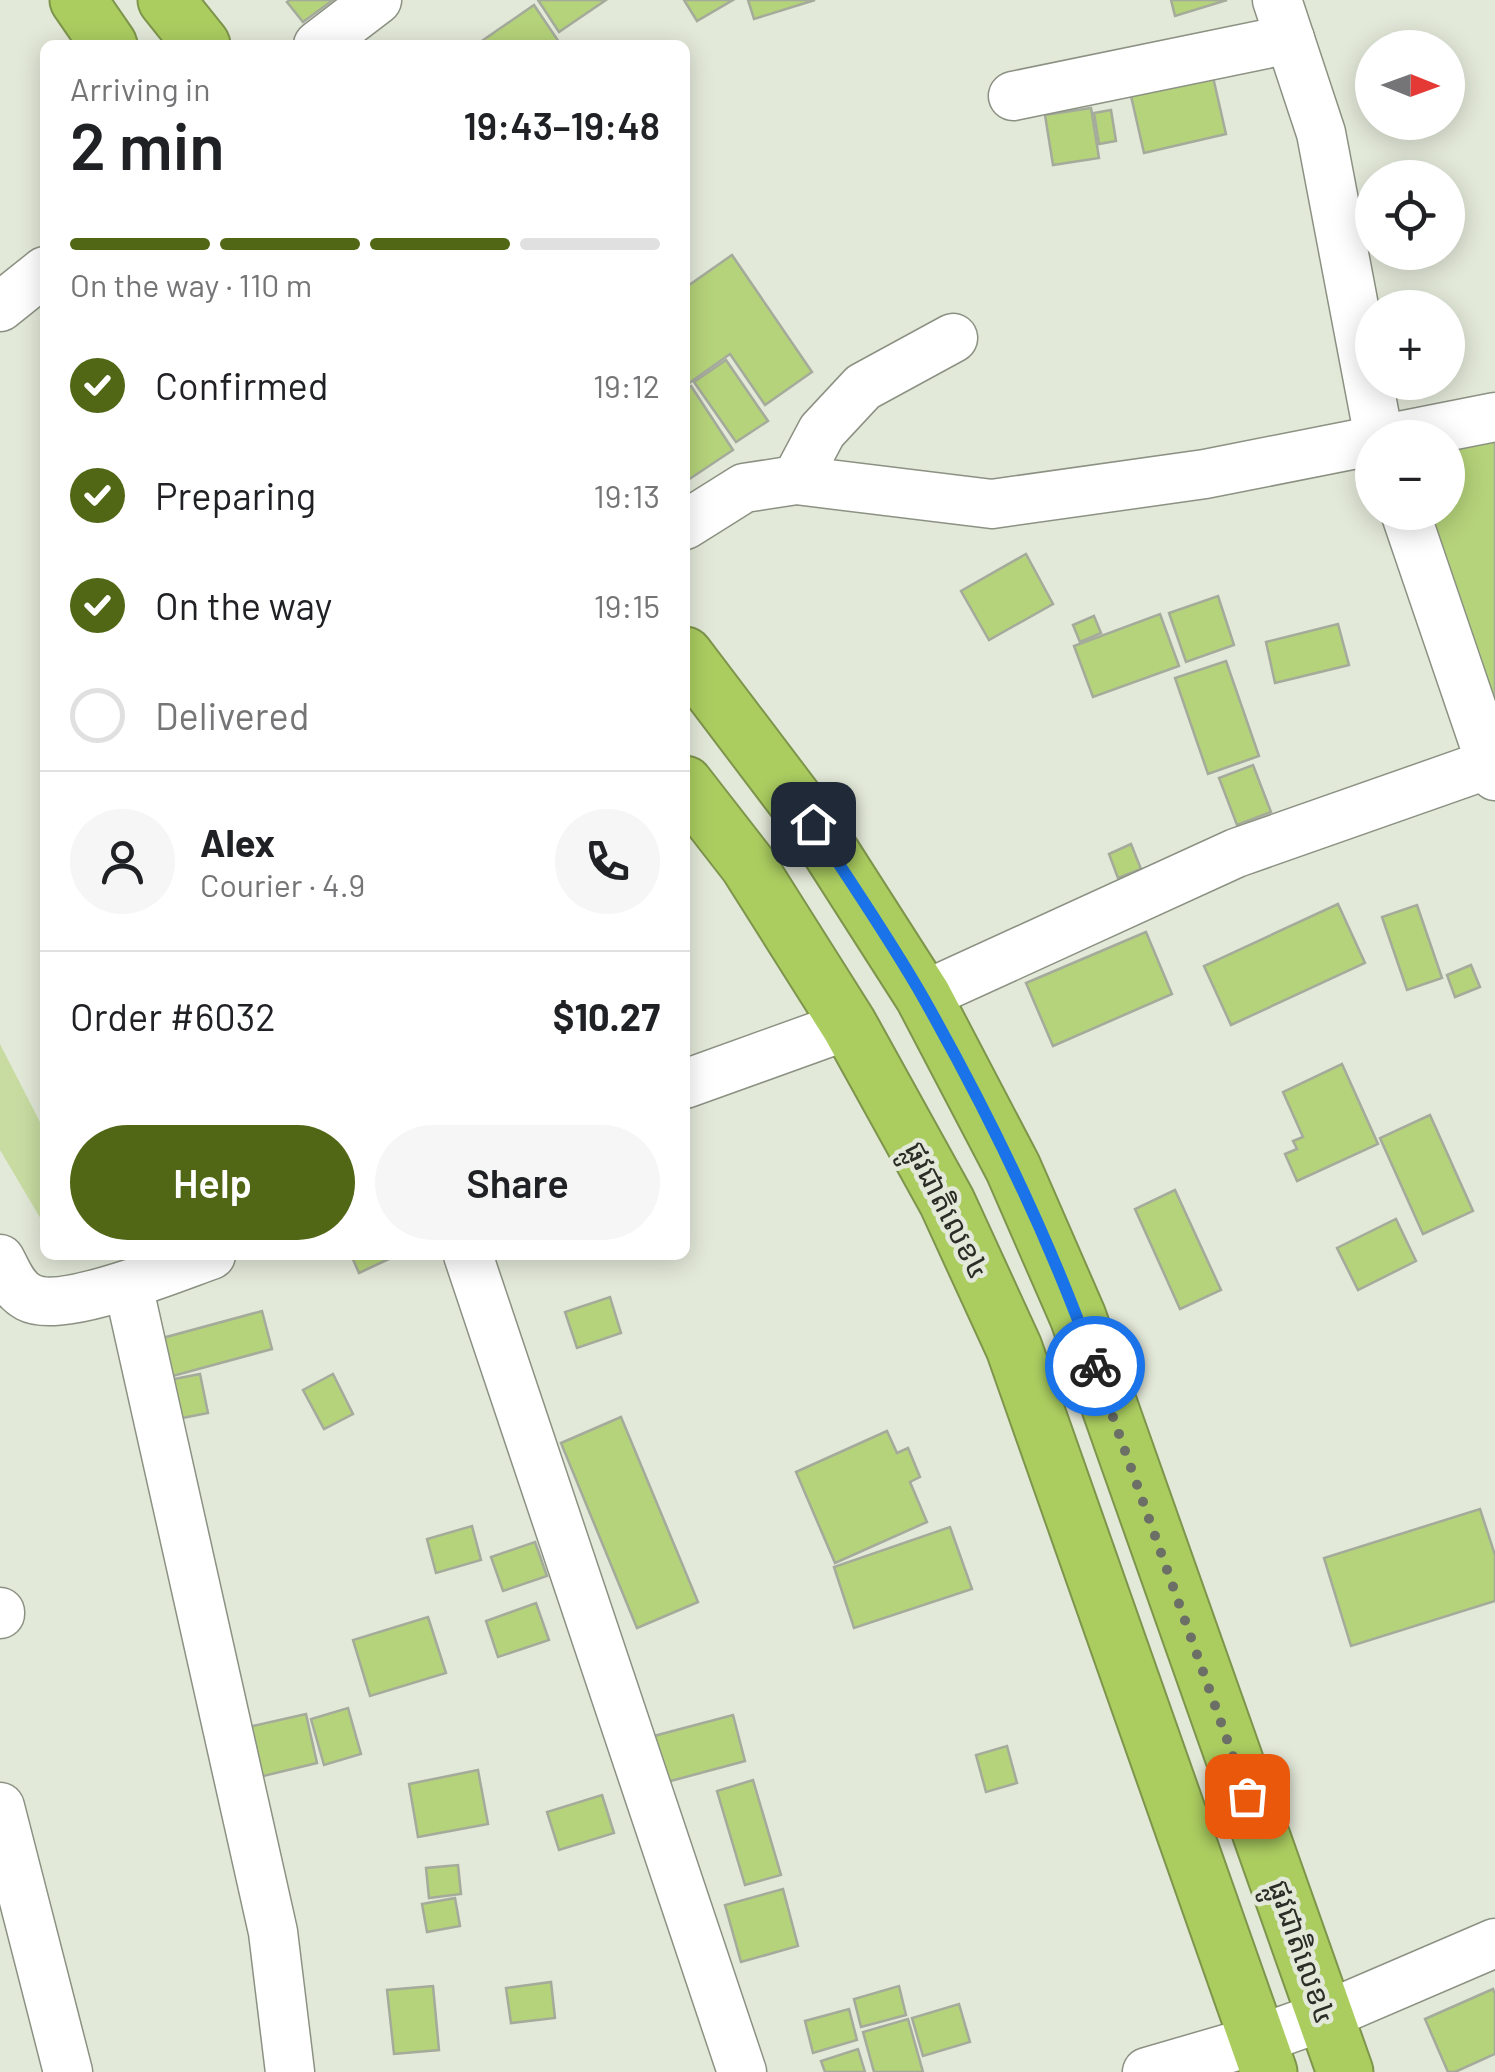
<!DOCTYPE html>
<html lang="en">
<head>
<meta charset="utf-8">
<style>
  :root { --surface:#fff; --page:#f6f6f6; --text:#202124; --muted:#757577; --line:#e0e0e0; --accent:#516715 }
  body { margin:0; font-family:Barlow,"Noto Sans Khmer",sans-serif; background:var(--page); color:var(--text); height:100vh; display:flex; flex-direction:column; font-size:38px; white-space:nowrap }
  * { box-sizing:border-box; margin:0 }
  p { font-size:32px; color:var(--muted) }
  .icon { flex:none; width:55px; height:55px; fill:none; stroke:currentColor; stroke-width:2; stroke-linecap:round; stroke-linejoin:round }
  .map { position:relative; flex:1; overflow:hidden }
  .details { position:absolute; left:40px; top:40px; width:650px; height:1220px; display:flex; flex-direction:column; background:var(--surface); border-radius:15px; box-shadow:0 5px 25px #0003 }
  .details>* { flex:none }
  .needle { width:65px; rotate:91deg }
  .fabs { position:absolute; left:1355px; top:30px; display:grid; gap:20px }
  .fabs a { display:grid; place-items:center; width:110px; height:110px; border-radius:50%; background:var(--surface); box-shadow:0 5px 25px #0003; font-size:50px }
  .pin { position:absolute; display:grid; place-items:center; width:85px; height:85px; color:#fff; margin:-42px; border-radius:20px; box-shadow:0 5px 15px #0006 }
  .courier { position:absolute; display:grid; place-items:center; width:100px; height:100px; margin:-50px; border:8px solid #1a73e8; border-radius:50%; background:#fff; color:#222; box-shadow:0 2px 12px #0007 }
  .overview em { font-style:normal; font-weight:600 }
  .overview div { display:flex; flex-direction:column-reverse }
  .overview { display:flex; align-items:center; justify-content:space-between; height:170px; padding:0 30px }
  h1 { font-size:65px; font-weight:600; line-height:75px }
  .bar { display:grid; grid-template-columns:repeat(4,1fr); gap:15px 10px; align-content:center; height:120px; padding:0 30px }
  .bar i { height:12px; border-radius:8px; background:var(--line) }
  .bar .on { background:var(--accent) }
  .bar p { grid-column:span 4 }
  .line { display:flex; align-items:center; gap:25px; padding:0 30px; border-top:2px solid var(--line) }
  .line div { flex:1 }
  .round { display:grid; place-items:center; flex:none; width:105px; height:105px; border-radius:52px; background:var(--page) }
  ol { padding:0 30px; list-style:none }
  li { display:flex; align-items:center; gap:30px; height:110px }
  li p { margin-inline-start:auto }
  li .icon { padding:10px; border-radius:50%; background:var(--accent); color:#fff; stroke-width:4 }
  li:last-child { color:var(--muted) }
  li i { width:55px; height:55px; border:5px solid var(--line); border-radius:50% }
  .action { display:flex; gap:20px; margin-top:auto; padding:20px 30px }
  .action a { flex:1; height:115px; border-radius:60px; background:var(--accent); color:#fff; font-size:40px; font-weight:600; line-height:115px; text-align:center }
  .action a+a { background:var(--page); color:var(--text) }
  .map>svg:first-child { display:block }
  .green { fill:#c8dca2 }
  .building { fill:#b5d37a; stroke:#a5ab9b; stroke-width:2.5 }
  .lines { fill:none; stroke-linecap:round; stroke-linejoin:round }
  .minor-casing { stroke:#8c9283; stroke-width:51 }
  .highway-casing { stroke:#7e954c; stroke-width:59 }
  .minor { stroke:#fff; stroke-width:48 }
  .highway { stroke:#abcd60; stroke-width:55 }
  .done { stroke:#6b6f65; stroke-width:10; stroke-dasharray:0 18 }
  .route { stroke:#1a73e8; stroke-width:12 }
  .labels { text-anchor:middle; stroke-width:9; stroke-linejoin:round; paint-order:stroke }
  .street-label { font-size:30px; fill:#2b2d27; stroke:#e3e9d9 }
</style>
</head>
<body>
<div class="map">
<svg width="1495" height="2072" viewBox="0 0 1495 2072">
  <rect width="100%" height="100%" fill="#e3e9d9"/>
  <!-- green -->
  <polygon class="green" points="0,1044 45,1132 45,1226 0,1150"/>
  <!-- building -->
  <g class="building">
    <polygon points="290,0 333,0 303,22 287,2"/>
    <polygon points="538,0 606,0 559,32"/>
    <polygon points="684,0 733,0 697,21"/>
    <polygon points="748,0 815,0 754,19"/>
    <polygon points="1171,0 1227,0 1175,16"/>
    <polygon points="534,5 561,45 476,45"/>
    <polygon points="1213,77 1226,134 1144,153 1131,96"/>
    <polygon points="1091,108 1099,158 1053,165 1045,115"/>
    <polygon points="1111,110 1116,141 1099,144 1094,113"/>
    <polygon points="732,255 812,372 765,405 730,354 685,386 685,288"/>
    <polygon points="726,360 768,421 736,442 694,382"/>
    <polygon points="691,386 733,450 685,482 685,390"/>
    <polygon points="1495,426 1495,710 1425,512 1448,512 1448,443"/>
    <polygon points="1026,554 1053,604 989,640 961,591"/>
    <polygon points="1218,596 1234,645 1186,662 1169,613"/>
    <polygon points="1160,614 1179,666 1093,697 1074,646"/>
    <polygon points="1094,616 1101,633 1080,642 1073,625"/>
    <polygon points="1338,624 1349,665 1275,683 1266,642"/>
    <polygon points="1226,661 1259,756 1208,774 1175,678"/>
    <polygon points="1253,765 1271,812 1237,825 1219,778"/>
    <polygon points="1131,844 1141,869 1118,878 1109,854"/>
    <polygon points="1338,904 1365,963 1231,1025 1204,966"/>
    <polygon points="1417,905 1442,978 1407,990 1382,917"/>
    <polygon points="1146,932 1172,994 1053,1046 1026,983"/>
    <polygon points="1471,965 1480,987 1455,997 1447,975"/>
    <polygon points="1342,1064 1378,1144 1297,1181 1285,1154 1297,1149 1293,1141 1303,1137 1283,1092"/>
    <polygon points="1430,1115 1473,1211 1423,1234 1380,1138"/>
    <polygon points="1175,1190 1221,1290 1180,1309 1135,1209"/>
    <polygon points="1396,1219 1416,1261 1358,1290 1337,1248"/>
    <polygon points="351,1255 390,1255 391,1258 359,1273"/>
    <polygon points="610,1297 621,1333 577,1348 565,1312"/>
    <polygon points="262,1311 272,1349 169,1377 159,1339"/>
    <polygon points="200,1374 208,1413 177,1419 169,1380"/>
    <polygon points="333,1374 353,1414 324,1429 303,1390"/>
    <polygon points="621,1417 698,1602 637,1628 561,1443"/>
    <polygon points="887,1431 897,1453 908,1448 920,1477 910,1482 927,1522 835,1563 796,1472"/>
    <polygon points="1480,1509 1495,1555 1495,1601 1351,1646 1324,1558"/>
    <polygon points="472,1526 481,1560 436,1573 427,1539"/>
    <polygon points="950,1527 972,1589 854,1628 834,1567"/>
    <polygon points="535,1542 547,1576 503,1591 491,1557"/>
    <polygon points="536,1603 549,1640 498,1657 486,1621"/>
    <polygon points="428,1617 446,1673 370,1696 353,1640"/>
    <polygon points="348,1708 361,1754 324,1765 311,1719"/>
    <polygon points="306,1714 317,1763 251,1779 240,1729"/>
    <polygon points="733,1715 745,1761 667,1782 654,1736"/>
    <polygon points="1007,1746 1017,1783 986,1792 976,1755"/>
    <polygon points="478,1770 488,1824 418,1837 409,1784"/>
    <polygon points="753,1780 781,1875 745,1885 717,1791"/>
    <polygon points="602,1795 614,1833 559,1850 547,1812"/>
    <polygon points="458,1865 461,1894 429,1898 426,1868"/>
    <polygon points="783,1889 798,1946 741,1962 725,1905"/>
    <polygon points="455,1898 460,1926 427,1932 422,1904"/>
    <polygon points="551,1982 555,2018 511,2023 506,1988"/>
    <polygon points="433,1986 439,2050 394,2054 387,1990"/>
    <polygon points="899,1986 906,2015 861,2027 854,1999"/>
    <polygon points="1493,1989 1495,1994 1495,2054 1455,2072 1448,2072 1425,2019"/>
    <polygon points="959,2004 970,2042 923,2056 912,2018"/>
    <polygon points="849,2009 857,2040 813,2053 805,2021"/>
    <polygon points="908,2019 923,2072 874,2072 863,2032"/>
    <polygon points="858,2049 865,2072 825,2072 821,2061"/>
  </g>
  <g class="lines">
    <defs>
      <g id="minor">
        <polyline points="1277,0 1321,133 1379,438"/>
        <polyline points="318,45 377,0"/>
        <polyline points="1013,96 1290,39"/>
        <polyline points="0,307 45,271"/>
        <polyline points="1389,438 1495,417"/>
        <polyline points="796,480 822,431 863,387 953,338"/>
        <polyline points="1405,512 1495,776"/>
        <polyline points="685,525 744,488 796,480 992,504 1205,474 1372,441"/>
        <polyline points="923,996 1236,853 1495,762"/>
        <polyline points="685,1084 849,1025"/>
        <polyline points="468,1255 742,2072"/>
        <path d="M0,1259c8,14 13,30 28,38 33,18 146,-29 183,-42"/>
        <polyline points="128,1285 273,1932 290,2072"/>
        <polyline points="0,1612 0,1614"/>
        <polyline points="0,1807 68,2072"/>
        <polyline points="1147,2072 1257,2040 1325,2016 1495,1943"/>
      </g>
      <g id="highway">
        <polyline points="78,0 109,45"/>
        <polyline points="166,0 202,45"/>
        <polyline points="685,655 813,824 923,996 1013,1168 1078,1317 1345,2072"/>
        <polyline points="685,784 748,865 849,1025 947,1202 1014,1348 1269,2072"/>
      </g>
    </defs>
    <!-- minor casing -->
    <use href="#minor" class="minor-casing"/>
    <!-- highway casing -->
    <use href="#highway" class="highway-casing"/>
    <!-- minor -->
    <use href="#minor" class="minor"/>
    <!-- highway -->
    <use href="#highway" class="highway"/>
  </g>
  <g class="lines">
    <!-- done -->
    <polyline class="done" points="1095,1366 1247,1796"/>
    <!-- route -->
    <path class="route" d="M813,824c37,58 77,115 111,175 66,117 126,240 171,367"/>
  </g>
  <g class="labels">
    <!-- street labels -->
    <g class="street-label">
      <text transform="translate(947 1210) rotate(63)" y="10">ផ្លូវជាតិលេខ៤</text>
      <text transform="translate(1302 1952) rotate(71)" y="10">ផ្លូវជាតិលេខ៤</text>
    </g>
  </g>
</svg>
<div class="fabs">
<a><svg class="needle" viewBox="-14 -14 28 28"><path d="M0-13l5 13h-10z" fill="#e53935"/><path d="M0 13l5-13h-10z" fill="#757577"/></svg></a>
<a><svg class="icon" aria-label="locate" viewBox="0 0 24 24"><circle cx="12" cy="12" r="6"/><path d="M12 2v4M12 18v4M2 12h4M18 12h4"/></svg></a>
<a>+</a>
<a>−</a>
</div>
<div class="pin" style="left:1247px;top:1796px;background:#ea580c"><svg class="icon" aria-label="bag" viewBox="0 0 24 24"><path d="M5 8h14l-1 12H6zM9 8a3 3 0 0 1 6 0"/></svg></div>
<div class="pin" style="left:813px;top:824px;background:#1f2937"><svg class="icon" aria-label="home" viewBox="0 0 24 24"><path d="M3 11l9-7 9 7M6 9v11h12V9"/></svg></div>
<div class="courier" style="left:1095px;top:1366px"><svg class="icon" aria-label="bike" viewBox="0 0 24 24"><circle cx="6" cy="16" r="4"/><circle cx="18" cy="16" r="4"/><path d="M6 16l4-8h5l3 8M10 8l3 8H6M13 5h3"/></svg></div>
<section class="details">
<div class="overview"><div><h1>2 min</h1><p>Arriving in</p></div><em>19:43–19:48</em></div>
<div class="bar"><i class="on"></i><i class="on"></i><i class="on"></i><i></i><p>On the way · 110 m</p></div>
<ol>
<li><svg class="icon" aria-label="check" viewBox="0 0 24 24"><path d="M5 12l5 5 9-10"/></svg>Confirmed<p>19:12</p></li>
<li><svg class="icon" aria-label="check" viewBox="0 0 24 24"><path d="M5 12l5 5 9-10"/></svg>Preparing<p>19:13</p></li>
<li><svg class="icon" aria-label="check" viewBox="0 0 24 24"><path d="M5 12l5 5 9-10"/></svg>On the way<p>19:15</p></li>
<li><i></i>Delivered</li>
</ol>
<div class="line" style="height:180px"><a class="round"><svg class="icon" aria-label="person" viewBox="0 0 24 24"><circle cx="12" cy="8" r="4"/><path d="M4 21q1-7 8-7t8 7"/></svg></a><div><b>Alex</b><p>Courier · 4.9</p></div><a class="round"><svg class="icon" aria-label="phone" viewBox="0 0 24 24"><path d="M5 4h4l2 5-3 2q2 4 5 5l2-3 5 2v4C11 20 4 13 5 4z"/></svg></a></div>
<div class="line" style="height:130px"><div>Order #6032</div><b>$10.27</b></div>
<div class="action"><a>Help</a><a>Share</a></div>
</section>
</div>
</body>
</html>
